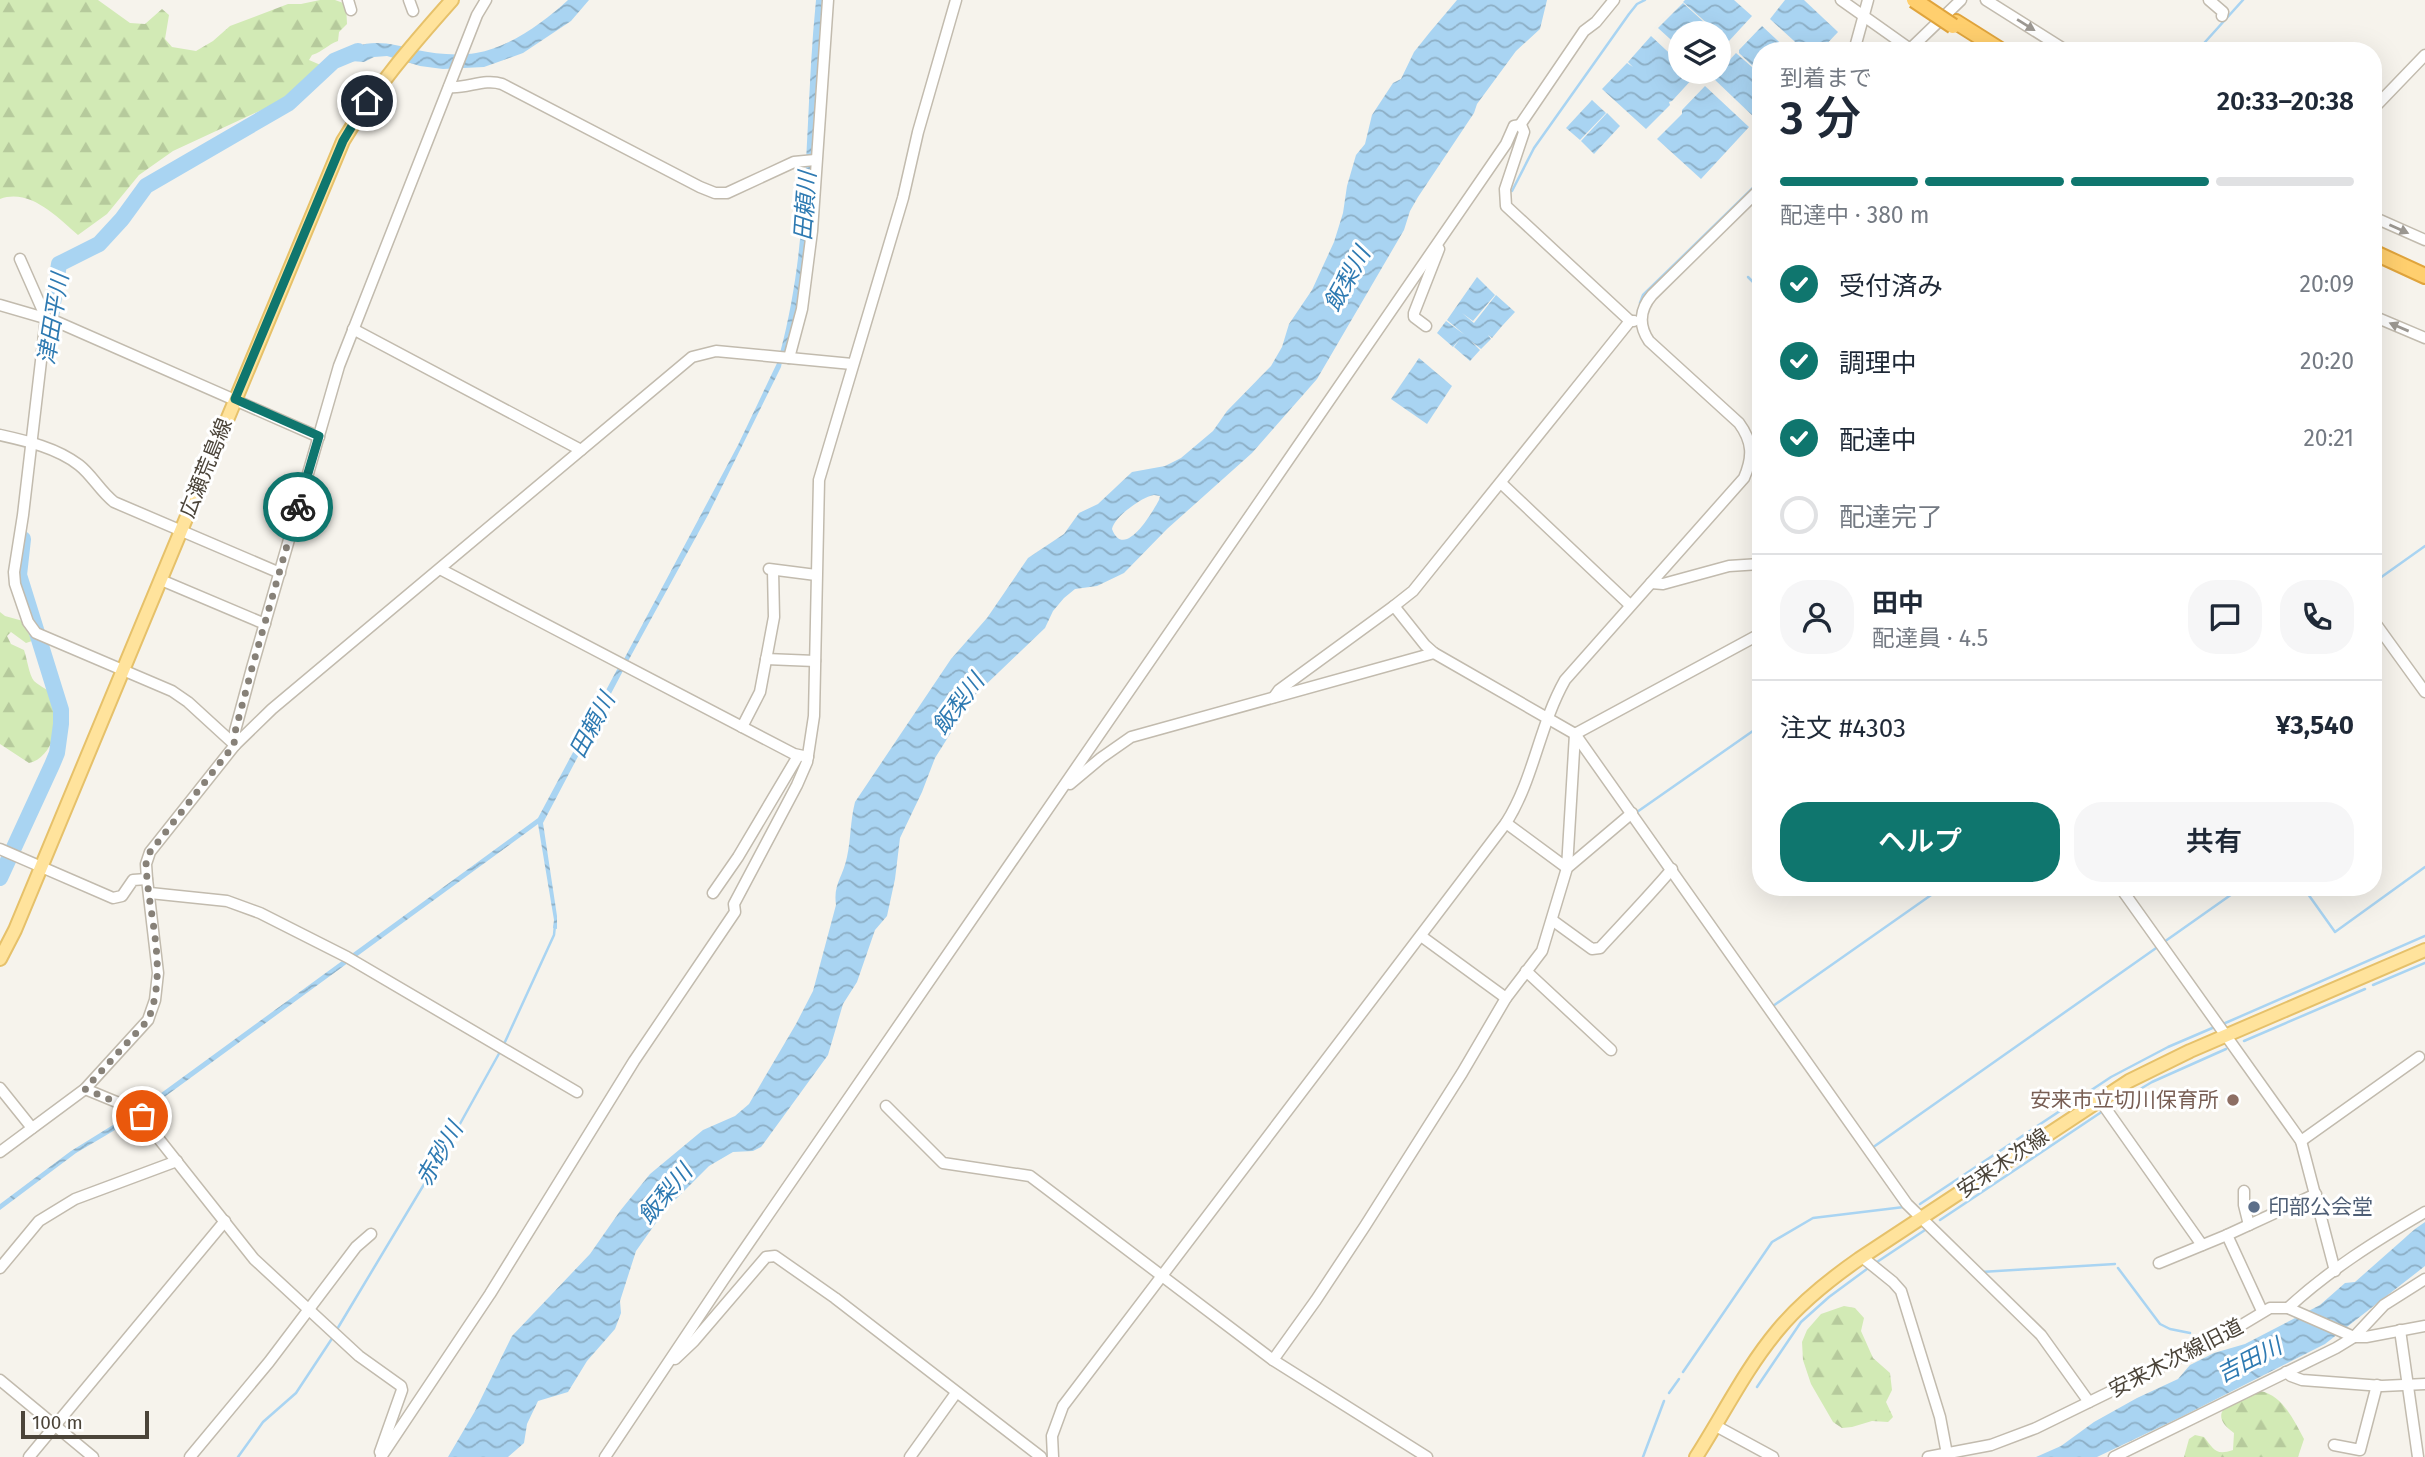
<!DOCTYPE html>
<html lang="ja">
<head>
<meta charset="utf-8">
<style>
  :root { --surface:#fff; --page:#f6f6f7; --text:#1f2937; --muted:#747a83; --line:#e0e1e3; --accent:#0f766e }
  body { margin:0; font-family:"Fira Sans","Noto Sans JP",sans-serif; background:var(--page); color:var(--text); height:100vh; display:flex; flex-direction:column; font-size:26px; white-space:nowrap }
  * { box-sizing:border-box; margin:0 }
  p { font-size:23px; color:var(--muted) }
  .icon { flex:none; width:38px; height:38px; fill:none; stroke:currentColor; stroke-width:2; stroke-linecap:round; stroke-linejoin:round }
  .map { position:relative; flex:1; overflow:hidden }
  .drawer { position:absolute; left:1752px; top:42px; width:630px; height:854px; display:flex; flex-direction:column; background:var(--surface); border-radius:28px; box-shadow:0 7px 28px #0002 }
  .drawer>* { flex:none }
  .buttons { position:absolute; left:1668px; top:21px; display:grid; gap:14px }
  .buttons a { display:grid; place-items:center; width:63px; height:63px; border-radius:50%; background:var(--surface); box-shadow:0 7px 28px #0002; font-size:35px }
  .scale { position:absolute; left:21px; bottom:18px; width:128px; box-sizing:border-box; padding-left:7px; border:4px solid #4b4439; border-top:0; font-size:19px; line-height:24px; white-space:nowrap; color:#4b4439; -webkit-text-stroke:5px #fff; paint-order:stroke }
  .pin { position:absolute; display:grid; place-items:center; width:60px; height:60px; color:#fff; margin:-30px; border:4px solid #fff; border-radius:50%; box-shadow:0 2px 7px #0007 }
  .courier { position:absolute; display:grid; place-items:center; width:70px; height:70px; margin:-35px; border:5px solid #0f766e; border-radius:50%; background:#fff; color:#222; box-shadow:0 2px 9px #0007 }
  .summary em { font-style:normal; font-weight:600 }
  .summary div { display:flex; flex-direction:column-reverse }
  .summary { display:flex; align-items:center; justify-content:space-between; height:119px; padding:0 28px }
  h1 { font-size:46px; font-weight:600; line-height:52px }
  .bar { display:grid; grid-template-columns:repeat(4,1fr); gap:10px 7px; align-content:center; height:84px; padding:0 28px }
  .bar i { height:9px; border-radius:5px; background:var(--line) }
  .bar .selected { background:var(--accent) }
  .bar p { grid-column:span 4 }
  .line { display:flex; align-items:center; gap:18px; padding:0 28px; border-top:2px solid var(--line) }
  .line div { flex:1 }
  .round { display:grid; place-items:center; flex:none; width:74px; height:74px; border-radius:28px; background:var(--page) }
  ol { padding:0 28px; list-style:none }
  li { display:flex; align-items:center; gap:21px; height:77px }
  li p { margin-inline-start:auto }
  li .icon { padding:7px; border-radius:50%; background:var(--accent); color:#fff; stroke-width:4 }
  li:last-child { color:var(--muted) }
  li i { width:38px; height:38px; border:4px solid var(--line); border-radius:50% }
  .action { display:flex; gap:14px; margin-top:auto; padding:14px 28px }
  .action a { flex:1; height:80px; border-radius:28px; background:var(--accent); color:#fff; font-size:28px; font-weight:600; line-height:80px; text-align:center }
  .action a+a { background:var(--page); color:var(--text) }
  .map>svg:first-child { display:block }
  .forest { fill:url(#forest-firs) }
  .water { fill:url(#water-waves); fill-rule:evenodd }
  .lines { fill:none; stroke-linecap:round; stroke-linejoin:round }
  .stream { stroke:#a9d4f2; stroke-width:2.5 }
  .river { stroke:#a9d4f2; stroke-width:16 }
  .minor-casing { stroke:#c2bbae; stroke-width:13 }
  .major-casing { stroke:#e6c16a; stroke-width:16 }
  .highway-casing { stroke:#e0a43c; stroke-width:18 }
  .minor { stroke:#fff; stroke-width:10 }
  .major { stroke:#ffe39c; stroke-width:12 }
  .highway { stroke:#ffcf6e; stroke-width:14 }
  .highway-bridge-casing { stroke:#e0a43c; stroke-width:18; stroke-linecap:butt }
  .highway-bridge { stroke:#ffcf6e; stroke-width:14 }
  .oneway { fill:#9c9892 }
  .done { stroke:#878178; stroke-width:7; stroke-dasharray:0 12.6 }
  .route { stroke:#0f766e; stroke-width:9 }
  .education-dot { fill:#8d6e63; stroke:#fff; stroke-width:2.5 }
  .service-dot { fill:#5c6f8a; stroke:#fff; stroke-width:2.5 }
  .labels { text-anchor:middle; stroke-width:6; stroke-linejoin:round; paint-order:stroke }
  .street-label { font-size:21px; fill:#4b4439; stroke:#fff }
  .education-label { font-size:21px; fill:#785e54; stroke:#fff; text-anchor:end }
  .service-label { font-size:21px; fill:#4e5e75; stroke:#fff; text-anchor:start }
  .water-label { font-size:23px; font-style:italic; fill:#2e7ab2; stroke:#fff }
</style>
</head>
<body>
<div class="map">
<svg width="2425" height="1457" viewBox="0 0 2425 1457">
  <defs>
    <pattern id="forest-firs" width="22" height="20" patternUnits="userSpaceOnUse" patternTransform="scale(1.75)"><rect width="22" height="20" fill="#d2eab5"/><path d="M5 1l3.5 6h-7zM16 11l3.5 6h-7z" fill="#b6ca9c"/></pattern>
    <pattern id="water-waves" width="16" height="10" patternUnits="userSpaceOnUse" patternTransform="scale(1.75)"><rect width="16" height="10" fill="#a9d4f2"/><path d="M0 5q4-4 8 0t8 0" fill="none" stroke="#8caec5"/></pattern>
  </defs>
  <rect width="100%" height="100%" fill="#f6f3ec"/>
  <!-- forest -->
  <g class="forest">
    <path d="M0,0h98l32,23 15,1 17,-15 7,6 -4,24 7,8 24,4 17,-10 17,-15 58,-22h13l19,-4h15l11,4 1,20 -8,8 -1,9c-11,4 -14,10 -26,14l-3,5 14,6 -11,11 -31,24 -108,50 -34,24 -32,39 -29,21c-21,-18 -48,-47 -78,-36z"/>
    <path d="M0,612l5,4 18,5 9,20 -6,2 -15,-11 -4,4 4,8 13,6c3,8 5,25 10,31 7,7 17,8 21,18 7,21 -2,59 -26,64l-29,-19z"/>
    <polygon points="1844,1306 1855,1308 1864,1318 1861,1331 1873,1358 1890,1373 1892,1390 1886,1402 1893,1417 1888,1422 1872,1421 1852,1427 1842,1428 1833,1422 1811,1384 1803,1360 1802,1342 1807,1330 1821,1314"/>
    <path d="M2260,1391c23,4 34,30 44,48l-6,18h-114l5,-18 6,-4 9,2c10,12 11,19 29,13l1,-17c-33,-23 6,-36 26,-42z"/>
  </g>
  <!-- water -->
  <g class="water">
    <path d="M568,0h21l-18,21 -48,32 -39,14 -41,2 -23,-3 -33,-10 -13,1 -10,5 -26,-2c23,-25 50,-17 79,-10 18,4 40,6 59,3 34,-6 67,-30 92,-53z"/>
    <path d="M816,0h6l-18,261 -5,42 -13,51 -6,-1c31,-115 24,-235 36,-353z"/>
    <path d="M1457,0h90l-7,29 -24,22 -39,53 -3,9 -56,84 -8,14 -6,19 -87,149 -65,74 -85,76 -43,44 -27,13 -22,3 -11,9 -11,13 -8,17 -71,68 -39,62 -13,34 -22,46 -5,41 -8,37 -12,14 -18,52 -14,22 -15,51 -67,92 -8,4 -20,1 -24,14 -44,44 -29,41 -16,50 1,12 -6,16 -28,32 -19,31 -30,9 -11,23 -3,19 -16,14h-60l27,-46 37,-75 78,-82 30,-43 30,-37 53,-44 32,-14 14,-12 47,-80 17,-33 23,-86c-3,-21 7,-28 11,-48 4,-18 3,-35 8,-55l96,-143 36,-41 41,-60 36,-24 15,-21 19,-9 34,-32 33,-6 16,-8 32,-27 14,-20 44,-45 11,-19 7,-23 23,-34 22,-48 9,-29 4,-27 9,-31 9,-11 7,-29 21,-32 8,-4 13,-27 16,-20zM1154,495l6,1 -1,4c-7,13 -35,61 -47,29 2,-12 31,-33 42,-34z"/>
    <polygon points="1685,0 1734,0 1752,16 1729,41 1726,40 1683,2"/>
    <polygon points="1785,0 1804,0 1838,32 1820,51 1805,51 1770,19"/>
    <polygon points="1683,3 1716,33 1680,33 1680,48 1658,28"/>
    <polygon points="1762,26 1789,51 1760,51 1760,73 1739,53 1739,50"/>
    <polygon points="1651,36 1680,63 1680,72 1690,72 1695,76 1672,101 1669,102 1670,105 1646,129 1602,89 1627,63 1633,67 1628,62"/>
    <polygon points="1736,53 1760,74 1760,114 1756,119 1713,78"/>
    <polygon points="1705,86 1749,127 1701,179 1657,139 1682,114 1682,110"/>
    <polygon points="1592,100 1606,113 1580,140 1566,128"/>
    <polygon points="1607,113 1620,126 1594,154 1581,141"/>
    <polygon points="1477,277 1495,295 1473,321 1462,313 1474,323 1496,295 1515,312 1502,326 1499,323 1502,326 1492,338 1488,335 1491,339 1481,349 1471,341 1480,350 1470,361 1454,347 1460,339 1453,347 1437,333 1446,321 1465,335 1447,320"/>
    <polygon points="1419,358 1452,386 1427,424 1391,399"/>
    <polygon points="778,361 782,362 781,367 708,515 627,663 623,661 738,445"/>
    <polygon points="620,664 625,667 543,823 557,916 557,929 553,928 554,920 538,824 137,1117 76,1153 0,1210 0,1204 71,1151 142,1107 538,818"/>
    <polygon points="2425,1222 2425,1266 2325,1344 2181,1417 2097,1457 2036,1457 2061,1446 2094,1422 2137,1398 2178,1379 2190,1365 2214,1353 2245,1344 2320,1305 2345,1283 2355,1282 2415,1229"/>
  </g>
  <g class="lines">
    <!-- stream -->
    <g class="stream">
      <polyline points="2197,51 2243,0"/>
      <polyline points="1512,191 1534,148 1629,14 1637,4 1645,0"/>
      <polyline points="1748,277 1760,289"/>
      <polyline points="1640,303 1643,295 1760,181"/>
      <polyline points="2373,583 2425,546"/>
      <polyline points="1637,812 1760,726"/>
      <polyline points="2303,887 2335,932 2425,867"/>
      <polyline points="2164,942 2242,887"/>
      <polyline points="2373,985 2425,963"/>
      <polyline points="1773,1006 1934,893"/>
      <polyline points="2223,1024 2425,936"/>
      <polyline points="2244,1041 2365,989"/>
      <polyline points="504,1044 554,935 555,925"/>
      <polyline points="2110,1107 2152,1082 2226,1049"/>
      <polyline points="1872,1148 2159,946"/>
      <polyline points="1920,1204 2111,1077 2168,1047 2217,1026"/>
      <polyline points="1940,1220 2100,1113"/>
      <polyline points="1877,1262 1925,1230"/>
      <polyline points="2118,1268 2160,1324 2170,1329 2190,1333"/>
      <polyline points="1981,1272 2115,1264"/>
      <polyline points="336,1331 456,1131 501,1050"/>
      <polyline points="1683,1372 1772,1242 1813,1218 1904,1207"/>
      <polyline points="1757,1387 1801,1322 1829,1297 1871,1266"/>
      <polyline points="1669,1393 1679,1379"/>
      <polyline points="238,1457 263,1422 296,1393 333,1337"/>
      <polyline points="1643,1457 1664,1401"/>
    </g>
    <!-- river -->
    <g class="river">
      <polyline points="48,336 59,264 99,244 122,219 146,186 289,103 334,61 358,51"/>
      <polyline points="0,878 52,765 57,753 61,724 61,710 19,575 23,539"/>
    </g>
    <defs>
      <g id="minor">
        <polyline points="348,0 351,10"/>
        <polyline points="409,0 413,11"/>
        <polyline points="1841,0 1913,51"/>
        <polyline points="1986,0 2067,51"/>
        <polyline points="2209,0 2223,12 2222,16"/>
        <polyline points="1854,51 1868,0"/>
        <polyline points="1908,51 1961,0"/>
        <path d="M449,87c18,2 35,-9 53,-3l198,103 15,6h12l67,-31 21,-2"/>
        <polyline points="2373,109 2425,55"/>
        <polyline points="1520,125 1584,31 1596,22 1614,0"/>
        <polyline points="2373,217 2425,240"/>
        <polyline points="20,259 46,318 23,515 14,572 15,584 28,622 36,633 172,691 188,702 235,745"/>
        <polyline points="0,305 55,321 319,437"/>
        <polyline points="2373,316 2425,338"/>
        <polyline points="1426,326 1414,317 1414,313 1439,249"/>
        <polyline points="353,329 581,450"/>
        <polyline points="789,358 802,309 812,231 828,0"/>
        <path d="M0,435c27,6 57,13 79,30 13,10 21,26 35,37l166,71"/>
        <polyline points="1501,483 1630,605"/>
        <polyline points="440,569 794,754 808,757"/>
        <polyline points="769,569 816,575"/>
        <polyline points="161,580 265,624"/>
        <polyline points="1651,583 1663,584 1729,566 1760,564"/>
        <polyline points="1394,606 1413,591 1630,321 1634,321"/>
        <polyline points="2373,620 2425,692"/>
        <polyline points="766,659 815,661"/>
        <polyline points="1274,697 1279,690 1394,606 1425,645 1434,653 1575,734 1907,1204 2041,1335 2089,1402"/>
        <polyline points="742,727 760,692 774,617 773,570"/>
        <polyline points="235,745 235,731 252,668 339,366 477,15 486,0"/>
        <polyline points="1070,784 1101,758 1131,737 1434,653"/>
        <polyline points="1506,823 1567,868 1575,734 1760,634"/>
        <polyline points="0,849 113,898 122,896 133,880 147,879"/>
        <polyline points="2120,887 2301,1141 2335,1271"/>
        <polyline points="150,893 227,901 260,913 347,957 577,1092"/>
        <polyline points="713,893 738,857 798,756"/>
        <path d="M1552,920l40,29 8,-1c24,-26 49,-52 72,-79"/>
        <polyline points="1421,936 1506,998"/>
        <polyline points="1526,971 1611,1050"/>
        <polyline points="0,1088 32,1128"/>
        <polyline points="85,1089 136,1110 254,1259 359,1356 401,1386 402,1390 380,1452"/>
        <polyline points="2099,1099 2202,1245"/>
        <polyline points="886,1106 943,1163 1030,1176 1273,1360 1427,1457"/>
        <polyline points="2301,1141 2419,1057"/>
        <polyline points="0,1152 85,1089 148,1020 155,1000 158,973 147,879 146,864 150,852 235,745 272,709 692,357 716,351 852,364"/>
        <polyline points="2244,1191 2244,1205 2249,1225"/>
        <polyline points="2227,1235 2262,1311"/>
        <polyline points="1862,1257 1893,1282 1901,1291 1940,1417 1947,1454"/>
        <polyline points="2159,1263 2227,1235 2316,1194"/>
        <polyline points="0,1268 39,1221 75,1199 177,1161"/>
        <path d="M2288,1308c41,-38 89,-68 137,-96"/>
        <polyline points="2400,1330 2418,1457"/>
        <polyline points="675,1359 694,1341 766,1257 775,1256 835,1298 1041,1457"/>
        <polyline points="1273,1360 1316,1300 1365,1226 1462,1073 1506,998 1542,951 1567,868 1632,813"/>
        <polyline points="2286,1372 2291,1376 2302,1380 2382,1386 2425,1384"/>
        <polyline points="0,1380 93,1457"/>
        <polyline points="1716,1426 1773,1457"/>
        <polyline points="2334,1445 2360,1450 2377,1385"/>
        <polyline points="29,1457 225,1221"/>
        <polyline points="190,1457 269,1362 356,1247 371,1234"/>
        <polyline points="381,1457 490,1294 634,1061 735,912 734,904 797,785 807,762 814,716 819,480 903,198 918,132 956,0"/>
        <polyline points="605,1457 724,1279 1506,144 1514,126 1521,125 1524,132 1505,189 1506,206 1630,321"/>
        <polyline points="910,1457 956,1393"/>
        <path d="M1053,1457l-1,-21 11,-30 443,-583c28,-44 33,-97 59,-143l179,-202c9,-21 9,-36 -5,-55l-90,-82c-11,-16 -9,-32 3,-46l108,-106"/>
        <polyline points="1928,1457 1991,1445 2036,1428 2220,1338 2270,1308 2288,1308 2354,1337 2366,1337 2425,1326"/>
        <polyline points="2114,1457 2336,1348 2354,1337 2384,1305 2425,1279"/>
      </g>
      <g id="major">
        <path d="M0,959l15,-29 328,-789c31,-52 69,-96 109,-141"/>
        <path d="M1696,1457c27,-42 50,-89 82,-127 23,-28 51,-50 81,-71l270,-178 61,-30 235,-101"/>
      </g>
      <g id="highway">
        <polyline points="1956,22 2002,51"/>
        <polyline points="2373,252 2425,276"/>
      </g>
    </defs>
    <!-- minor casing -->
    <use href="#minor" class="minor-casing"/>
    <!-- major casing -->
    <use href="#major" class="major-casing"/>
    <!-- highway casing -->
    <use href="#highway" class="highway-casing"/>
    <!-- minor -->
    <use href="#minor" class="minor"/>
    <!-- major -->
    <use href="#major" class="major"/>
    <!-- highway -->
    <use href="#highway" class="highway"/>
    <defs>
      <polyline id="highway-bridge" points="1914,0 1953,26"/>
    </defs>
    <!-- highway-bridge casing -->
    <use href="#highway-bridge" class="highway-bridge-casing"/>
    <!-- highway-bridge -->
    <use href="#highway-bridge" class="highway-bridge"/>
  </g>
  <!-- one-way arrows -->
  <defs><path id="oneway-solid" d="M-6-.8H1V-3.2L6.5 0L1 3.2V.8H-6Z" transform="scale(1.75)"/></defs>
  <g class="oneway">
    <use href="#oneway-solid" transform="translate(2026 25) rotate(32)"/>
    <use href="#oneway-solid" transform="translate(2399 229) rotate(24)"/>
    <use href="#oneway-solid" transform="translate(2399 327) rotate(-157)"/>
  </g>
  <g class="lines">
    <!-- done -->
    <path class="done" d="M142,1116l-7,-6 -50,-21 63,-69c21,-50 0,-105 -2,-156l4,-12 84,-107 1,-13 17,-64 46,-161"/>
    <!-- route -->
    <polyline class="route" points="298,507 319,436 235,399 343,141 367,101"/>
  </g>
  <!-- markers -->
  <circle class="education-dot" cx="2233" cy="1100" r="7"/>
  <circle class="service-dot" cx="2254" cy="1207" r="7"/>
  <g class="labels">
    <!-- street labels -->
    <g class="street-label">
      <text transform="translate(206 468) rotate(-68)" y="7">広瀬荒島線</text>
      <text transform="translate(2003 1163) rotate(-34)" y="7">安来木次線</text>
      <text transform="translate(2176 1358) rotate(-27)" y="7">安来木次線旧道</text>
    </g>
    <!-- education labels -->
    <g class="education-label">
      <text x="2219" y="1107">安来市立切川保育所</text>
    </g>
    <!-- service labels -->
    <g class="service-label">
      <text x="2268" y="1214">印部公会堂</text>
    </g>
    <!-- water labels -->
    <g class="water-label">
      <text transform="translate(805 206) rotate(-86)" y="8">田頼川</text>
      <text transform="translate(1347 279) rotate(-61)" y="8">飯梨川</text>
      <text transform="translate(53 319) rotate(-81)" y="8">津田平川</text>
      <text transform="translate(958 704) rotate(-53)" y="8">飯梨川</text>
      <text transform="translate(592 725) rotate(-62)" y="8">田頼川</text>
      <text transform="translate(439 1154) rotate(-60)" y="8">赤砂川</text>
      <text transform="translate(665 1194) rotate(-50)" y="8">飯梨川</text>
      <text transform="translate(2249 1360) rotate(-27)" y="8">吉田川</text>
    </g>
  </g>
</svg>
<div class="buttons">
<a><svg class="icon" aria-label="layers" viewBox="0 0 24 24"><path d="M12 4l9 5-9 5-9-5zM3 14l9 5 9-5"/></svg></a>
</div>
<div class="scale">100 m</div>
<div class="pin" style="left:142px;top:1116px;background:#ea580c"><svg class="icon" aria-label="bag" viewBox="0 0 24 24"><path d="M5 8h14l-1 12H6zM9 8a3 3 0 0 1 6 0"/></svg></div>
<div class="pin" style="left:367px;top:101px;background:#1f2937"><svg class="icon" aria-label="home" viewBox="0 0 24 24"><path d="M3 11l9-7 9 7M6 9v11h12V9"/></svg></div>
<div class="courier" style="left:298px;top:507px"><svg class="icon" aria-label="bike" viewBox="0 0 24 24"><circle cx="6" cy="16" r="4"/><circle cx="18" cy="16" r="4"/><path d="M6 16l4-8h5l3 8M10 8l3 8H6M13 5h3"/></svg></div>
<section class="drawer">
<div class="summary"><div><h1>3 分</h1><p>到着まで</p></div><em>20:33–20:38</em></div>
<div class="bar"><i class="selected"></i><i class="selected"></i><i class="selected"></i><i></i><p>配達中 · 380 m</p></div>
<ol>
<li><svg class="icon" aria-label="check" viewBox="0 0 24 24"><path d="M5 12l5 5 9-10"/></svg>受付済み<p>20:09</p></li>
<li><svg class="icon" aria-label="check" viewBox="0 0 24 24"><path d="M5 12l5 5 9-10"/></svg>調理中<p>20:20</p></li>
<li><svg class="icon" aria-label="check" viewBox="0 0 24 24"><path d="M5 12l5 5 9-10"/></svg>配達中<p>20:21</p></li>
<li><i></i>配達完了</li>
</ol>
<div class="line" style="height:126px"><a class="round"><svg class="icon" aria-label="person" viewBox="0 0 24 24"><circle cx="12" cy="8" r="4"/><path d="M4 21q1-7 8-7t8 7"/></svg></a><div><b>田中</b><p>配達員 · 4.5</p></div><a class="round"><svg class="icon" aria-label="chat" viewBox="0 0 24 24"><path d="M4 5h16v11H9l-5 4z"/></svg></a><a class="round"><svg class="icon" aria-label="phone" viewBox="0 0 24 24"><path d="M5 4h4l2 5-3 2q2 4 5 5l2-3 5 2v4C11 20 4 13 5 4z"/></svg></a></div>
<div class="line" style="height:91px"><div>注文 #4303</div><b>¥3,540</b></div>
<div class="action"><a>ヘルプ</a><a>共有</a></div>
</section>
</div>
</body>
</html>
